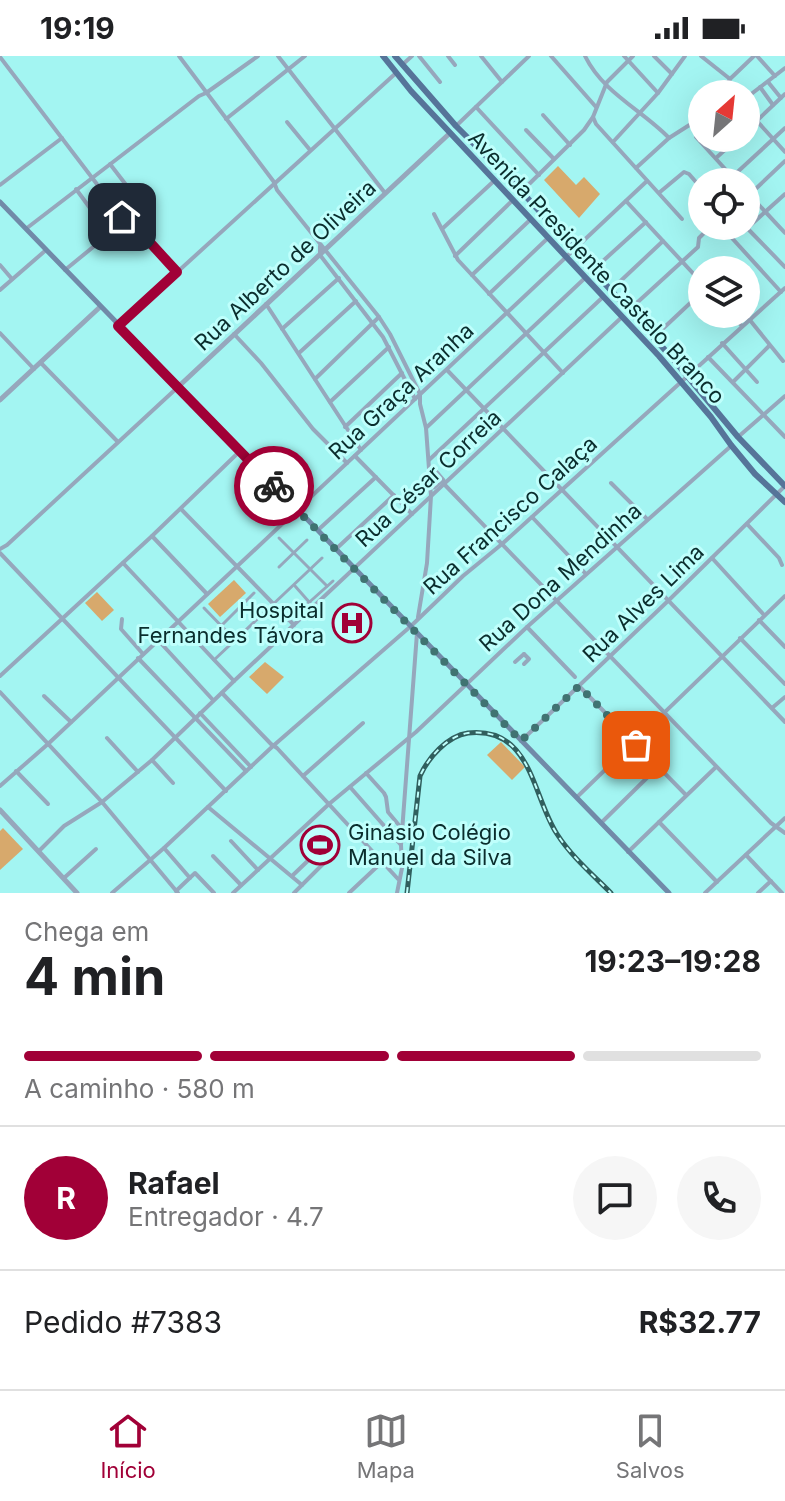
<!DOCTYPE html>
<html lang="pt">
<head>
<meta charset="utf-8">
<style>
  :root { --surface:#fff; --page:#f6f6f6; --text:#202124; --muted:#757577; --line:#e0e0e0; --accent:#a10037 }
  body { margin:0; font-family:Inter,sans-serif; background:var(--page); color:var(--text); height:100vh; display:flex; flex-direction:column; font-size:30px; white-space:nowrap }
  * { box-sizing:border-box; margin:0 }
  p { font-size:26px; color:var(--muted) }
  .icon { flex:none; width:44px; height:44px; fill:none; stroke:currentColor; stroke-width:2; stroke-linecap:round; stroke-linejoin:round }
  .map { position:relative; height:837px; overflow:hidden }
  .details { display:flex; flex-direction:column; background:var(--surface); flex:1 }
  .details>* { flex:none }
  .needle { width:52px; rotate:27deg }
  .fabs { position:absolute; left:688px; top:24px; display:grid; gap:16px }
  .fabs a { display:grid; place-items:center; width:72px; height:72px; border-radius:50%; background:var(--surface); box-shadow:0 8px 32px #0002; font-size:40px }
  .pin { position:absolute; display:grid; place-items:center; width:68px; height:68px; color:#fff; margin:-34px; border-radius:16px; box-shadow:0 4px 12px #0006 }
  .courier { position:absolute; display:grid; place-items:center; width:80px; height:80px; margin:-40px; border:6px solid #a10037; border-radius:50%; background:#fff; color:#222; box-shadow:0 2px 10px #0007 }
  .overview em { font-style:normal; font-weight:700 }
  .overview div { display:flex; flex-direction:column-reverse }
  .overview { display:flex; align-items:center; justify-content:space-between; height:136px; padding:0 24px }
  h1 { font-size:52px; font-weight:700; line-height:60px }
  .bar { display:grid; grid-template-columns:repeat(4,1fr); gap:12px 8px; align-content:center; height:96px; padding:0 24px }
  .bar i { height:10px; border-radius:6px; background:var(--line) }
  .bar .on { background:var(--accent) }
  .bar p { grid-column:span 4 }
  .line { display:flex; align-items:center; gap:20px; padding:0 24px; border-top:2px solid var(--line) }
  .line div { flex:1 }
  .round { display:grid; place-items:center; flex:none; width:84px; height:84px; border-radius:42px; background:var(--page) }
  .status { display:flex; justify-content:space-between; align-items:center; height:56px; padding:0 40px; background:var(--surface); direction:ltr }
  .status svg { height:22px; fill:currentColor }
  .tabs { display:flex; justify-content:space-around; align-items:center; height:112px; border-top:2px solid var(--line); background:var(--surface); font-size:22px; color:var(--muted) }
  .tabs a { display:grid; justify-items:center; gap:4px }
  .tabs .on { color:var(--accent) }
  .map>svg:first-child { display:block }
  .grass { fill:#d7a96c }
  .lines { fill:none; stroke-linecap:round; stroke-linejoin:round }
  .pedestrian { stroke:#96a7bc; stroke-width:3 }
  .minor { stroke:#96a7bc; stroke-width:4 }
  .tertiary { stroke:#96a7bc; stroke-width:5 }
  .secondary { stroke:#718aa8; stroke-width:5 }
  .primary { stroke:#567499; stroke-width:6 }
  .rail-casing { stroke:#305f5e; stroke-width:5 }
  .rail { stroke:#bffffc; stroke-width:2; stroke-dasharray:6; stroke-linecap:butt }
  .done { stroke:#407372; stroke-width:8; stroke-dasharray:0 14.4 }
  .route { stroke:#a10037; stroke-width:10 }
  .labels { text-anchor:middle; stroke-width:6; stroke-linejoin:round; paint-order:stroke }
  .street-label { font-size:22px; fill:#0a2d2d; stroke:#bffffc }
  .poi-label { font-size:22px; fill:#0a2d2d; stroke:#bffffc; text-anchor:end }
</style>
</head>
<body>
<div class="status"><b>19:19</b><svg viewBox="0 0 49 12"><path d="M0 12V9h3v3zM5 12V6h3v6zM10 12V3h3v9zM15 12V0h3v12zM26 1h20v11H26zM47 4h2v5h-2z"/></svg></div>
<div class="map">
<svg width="785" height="837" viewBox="0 0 785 837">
  <rect width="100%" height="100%" fill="#a3f5f2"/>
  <!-- grass -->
  <g class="grass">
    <polygon points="558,110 576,129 584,121 600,138 579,162 544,124"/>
    <polygon points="234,524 246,537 220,561 208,548"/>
    <polygon points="97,536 114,554 102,565 85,547"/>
    <polygon points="265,606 284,621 267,638 249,621"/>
    <polygon points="501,686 525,711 512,724 487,699"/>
    <polygon points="3,772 23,793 0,814 0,775"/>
  </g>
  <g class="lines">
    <!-- pedestrian -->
    <g class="pedestrian">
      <polygon points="433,411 444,424 434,432 432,412"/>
      <polyline points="279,482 327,530"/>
      <polyline points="279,511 307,484"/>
      <polyline points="295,530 310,547"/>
      <polyline points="304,551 333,525"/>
      <polyline points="204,552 235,584"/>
      <polyline points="207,584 254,537"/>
      <polyline points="214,604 322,502"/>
    </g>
    <!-- minor -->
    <g class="minor">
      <polyline points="179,0 274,126 277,134 379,261 390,278 420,338 420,348 426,372 431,440 427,507 418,561"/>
      <polyline points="278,0 385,137"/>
      <polyline points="419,0 440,26"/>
      <polyline points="448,0 455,9"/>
      <polyline points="481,0 502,26"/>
      <polyline points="551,0 596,51"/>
      <path d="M585,0c18,37 57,54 84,82"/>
      <polyline points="624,0 658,37"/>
      <polyline points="654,0 672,18"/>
      <polyline points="701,0 730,23"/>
      <polyline points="757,0 775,20"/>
      <polyline points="0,1 122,161 133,168 177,216"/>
      <polyline points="402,9 412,0"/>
      <polyline points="768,26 781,42"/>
      <polyline points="760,31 773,49"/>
      <polyline points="721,38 730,23 754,0"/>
      <polyline points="746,42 785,12"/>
      <polyline points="476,51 539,119"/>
      <polyline points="746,53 785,96"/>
      <polyline points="543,59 570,89"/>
      <polyline points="593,61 596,68 682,163"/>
      <polyline points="226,63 305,0"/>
      <polyline points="287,66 310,94"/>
      <polyline points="456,70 529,0"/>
      <polyline points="526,74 554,103"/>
      <polyline points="746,75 785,38"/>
      <polyline points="702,76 696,81 737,126"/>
      <polyline points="613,86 658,37 685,0"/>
      <polyline points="716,102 738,82"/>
      <polyline points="636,112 669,82 702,61"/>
      <polyline points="732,121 785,72"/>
      <polyline points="0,129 62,82"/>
      <polyline points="76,133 109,178"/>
      <polyline points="522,135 584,74 593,61 607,26 633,0"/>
      <polyline points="746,135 785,177"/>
      <polyline points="660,136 684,116 689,118 702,133"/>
      <polyline points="746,142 785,105"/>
      <polyline points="626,145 702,227"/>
      <polyline points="434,158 458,204 563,317"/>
      <polyline points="721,170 781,236"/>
      <polyline points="734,170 740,176 744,175 785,138"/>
      <polyline points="27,172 199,40 206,37 258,0"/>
      <polyline points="442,173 495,124"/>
      <polyline points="748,173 785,211"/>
      <polyline points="320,190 320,199 383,281 415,343"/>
      <polyline points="455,200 513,144"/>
      <polyline points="0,209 12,223"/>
      <polyline points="65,214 142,151 140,147 110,108"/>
      <polyline points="593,214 646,166"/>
      <polyline points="472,219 531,163"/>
      <polyline points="0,234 46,194"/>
      <polyline points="611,234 663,185"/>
      <polyline points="489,238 548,182"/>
      <polyline points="266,248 361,394"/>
      <polyline points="629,254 698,191 699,182 710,171"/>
      <polyline points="731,258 742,270"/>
      <polyline points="749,263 783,305"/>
      <polyline points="118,270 396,17"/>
      <polyline points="282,273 339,222"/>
      <polyline points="0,277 34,313"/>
      <polyline points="234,278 261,307 313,373 347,407"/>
      <polyline points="654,281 702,236"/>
      <polyline points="722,287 757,326"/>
      <polyline points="299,297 356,245"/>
      <polyline points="708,301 785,381"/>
      <polyline points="41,307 117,385"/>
      <polyline points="447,314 785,666"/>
      <polyline points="315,323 379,261"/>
      <polyline points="733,326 769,290"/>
      <polyline points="330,346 389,291"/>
      <polyline points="345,371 402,317"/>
      <polyline points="427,371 585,222"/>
      <polyline points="738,381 785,340"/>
      <polyline points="355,400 412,458"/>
      <polyline points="429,404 603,241"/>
      <polyline points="611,427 647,463"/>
      <polyline points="444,428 771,767 785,777"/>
      <polyline points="281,437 304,414"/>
      <polyline points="181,453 294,569"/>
      <polyline points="532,461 585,517"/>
      <polyline points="747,468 779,502 782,509"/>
      <polyline points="318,474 376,421"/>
      <polyline points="152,480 207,538"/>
      <polyline points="0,493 7,489 178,331"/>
      <polyline points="336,493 394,439"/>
      <polyline points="0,497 226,735"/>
      <polyline points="712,502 764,559"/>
      <polyline points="123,507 234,625"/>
      <polyline points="122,563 121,573 143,598"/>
      <polyline points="759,564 785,591"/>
      <polyline points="527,571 575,621"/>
      <polyline points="740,582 785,628"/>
      <polyline points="158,584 213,644"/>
      <polyline points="524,598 529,603 524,608"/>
      <polyline points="138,602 246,715"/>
      <polyline points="515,606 524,598"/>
      <polyline points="0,620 152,480 240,395"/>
      <polyline points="579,630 686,739"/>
      <polyline points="0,636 102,746 178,837"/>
      <polyline points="222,637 271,688 277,692 398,823"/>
      <polyline points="44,640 71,666"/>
      <polyline points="772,652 785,641"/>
      <polyline points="200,657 251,711"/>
      <polyline points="107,682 138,716"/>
      <polyline points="521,685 669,544 785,430"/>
      <polyline points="152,704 173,727"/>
      <polyline points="16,715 48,748"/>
      <polyline points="366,717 384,737 386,741 388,756 403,774"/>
      <polyline points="303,720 363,667"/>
      <polyline points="0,730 48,688 647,125"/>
      <polyline points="350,731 401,789"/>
      <polyline points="577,741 785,540"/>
      <polyline points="208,751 302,829"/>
      <polyline points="659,766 717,826"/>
      <polyline points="601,767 658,711"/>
      <polyline points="231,785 258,814"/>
      <polyline points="164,792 190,822"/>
      <polyline points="39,795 64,770 102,746 152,704 234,625 622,261"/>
      <polyline points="628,796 716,711"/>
      <polyline points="746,799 782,837"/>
      <polyline points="213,800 241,829"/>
      <polyline points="292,820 316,797"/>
      <polyline points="64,822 96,793"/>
      <polyline points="176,835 195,817 214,837"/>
      <polyline points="112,837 164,792 273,690 411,570 463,520 502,488 785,232"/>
      <polyline points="233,837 329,748 416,676 527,571 731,390"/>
      <polyline points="294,837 325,806"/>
      <polyline points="349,837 382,806"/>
      <polyline points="397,837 402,812 401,789 417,577"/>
      <polyline points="705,837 785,762"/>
      <polyline points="758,837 771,825"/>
    </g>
    <!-- tertiary -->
    <g class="tertiary">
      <polyline points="178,331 450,77"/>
      <polyline points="0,344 100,251"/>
      <polyline points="0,754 77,837"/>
    </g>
    <!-- secondary -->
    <polyline class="secondary" points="0,146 669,837"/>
    <!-- primary -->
    <g class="primary">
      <polyline points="383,0 411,35 659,300 711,361 731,389 755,418 785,446"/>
      <polyline points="395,0 456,70 522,136 674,304 738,381 785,430"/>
    </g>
    <defs>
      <path id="rail" d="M407,837l13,-117c8,-18 27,-40 48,-43 64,-7 64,63 89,101 14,22 35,40 54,59"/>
    </defs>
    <!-- rail casing -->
    <use href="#rail" class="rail-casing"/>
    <!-- rail -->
    <use href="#rail" class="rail"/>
  </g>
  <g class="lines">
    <!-- done -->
    <polyline class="done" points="274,430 521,685 579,630 636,689"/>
    <!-- route -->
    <polyline class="route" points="122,161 133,168 177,216 118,270 274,430"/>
  </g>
  <!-- icons -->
  <defs>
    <symbol id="hospital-ring" viewBox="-11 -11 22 22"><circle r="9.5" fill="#bffffc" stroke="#a10037" stroke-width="1.5"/><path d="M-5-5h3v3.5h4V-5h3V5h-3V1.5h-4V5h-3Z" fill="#a10037"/></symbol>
    <symbol id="stadium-ring" viewBox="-11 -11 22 22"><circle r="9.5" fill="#bffffc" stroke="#a10037" stroke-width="1.5"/><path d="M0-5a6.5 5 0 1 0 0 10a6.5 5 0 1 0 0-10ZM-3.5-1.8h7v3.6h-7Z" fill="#a10037"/></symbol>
  </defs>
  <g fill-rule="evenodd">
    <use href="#hospital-ring" x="330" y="545" width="44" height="44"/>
    <use href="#stadium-ring" x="298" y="767" width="44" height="44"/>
  </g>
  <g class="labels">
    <!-- street labels -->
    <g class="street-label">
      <text transform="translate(285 209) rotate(-43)" y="8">Rua Alberto de Oliveira</text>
      <text transform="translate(597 211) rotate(47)" y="8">Avenida Presidente Castelo Branco</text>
      <text transform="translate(401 335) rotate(-43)" y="8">Rua Graça Aranha</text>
      <text transform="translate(428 422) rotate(-43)" y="8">Rua César Correia</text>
      <text transform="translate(510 459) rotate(-42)" y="8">Rua Francisco Calaça</text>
      <text transform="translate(560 521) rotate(-42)" y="8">Rua Dona Mendinha</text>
      <text transform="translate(643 547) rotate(-44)" y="8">Rua Alves Lima</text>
    </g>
    <!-- poi labels -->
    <g class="poi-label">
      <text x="324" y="562">Hospital<tspan x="324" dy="25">Fernandes Távora</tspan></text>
      <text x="348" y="784" text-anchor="start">Ginásio Colégio<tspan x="348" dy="25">Manuel da Silva</tspan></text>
    </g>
  </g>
</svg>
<div class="fabs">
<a><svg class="needle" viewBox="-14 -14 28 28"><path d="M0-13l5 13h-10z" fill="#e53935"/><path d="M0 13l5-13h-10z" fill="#757577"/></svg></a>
<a><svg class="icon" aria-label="locate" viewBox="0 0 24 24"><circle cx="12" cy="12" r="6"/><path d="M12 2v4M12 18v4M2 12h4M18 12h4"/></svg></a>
<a><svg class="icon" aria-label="layers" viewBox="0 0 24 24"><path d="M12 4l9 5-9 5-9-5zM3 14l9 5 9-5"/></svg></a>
</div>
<div class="pin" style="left:636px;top:689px;background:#ea580c"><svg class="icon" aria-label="bag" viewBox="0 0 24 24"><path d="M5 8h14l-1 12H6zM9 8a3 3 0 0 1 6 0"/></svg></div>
<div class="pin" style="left:122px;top:161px;background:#1f2937"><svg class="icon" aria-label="home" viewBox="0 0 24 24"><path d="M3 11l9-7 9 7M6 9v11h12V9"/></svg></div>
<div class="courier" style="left:274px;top:430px"><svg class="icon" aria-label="bike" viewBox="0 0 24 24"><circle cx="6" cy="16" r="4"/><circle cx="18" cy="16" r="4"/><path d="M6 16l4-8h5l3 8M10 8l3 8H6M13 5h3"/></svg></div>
</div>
<section class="details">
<div class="overview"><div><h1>4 min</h1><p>Chega em</p></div><em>19:23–19:28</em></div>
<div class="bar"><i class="on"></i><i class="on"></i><i class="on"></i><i></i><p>A caminho · 580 m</p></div>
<div class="line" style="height:144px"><b class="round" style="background:var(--accent);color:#fff">R</b><div><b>Rafael</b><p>Entregador · 4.7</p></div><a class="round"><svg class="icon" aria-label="chat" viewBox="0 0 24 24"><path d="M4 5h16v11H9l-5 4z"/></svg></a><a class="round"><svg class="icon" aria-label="phone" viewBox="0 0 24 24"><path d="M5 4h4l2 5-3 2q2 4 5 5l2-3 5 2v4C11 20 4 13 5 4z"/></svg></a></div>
<div class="line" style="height:104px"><div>Pedido #7383</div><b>R$32.77</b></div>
</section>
<nav class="tabs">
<a class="on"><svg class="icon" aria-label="home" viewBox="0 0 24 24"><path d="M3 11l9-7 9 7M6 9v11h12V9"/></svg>Início</a>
<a><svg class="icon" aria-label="map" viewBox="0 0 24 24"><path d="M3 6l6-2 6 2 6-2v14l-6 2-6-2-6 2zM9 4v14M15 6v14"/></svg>Mapa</a>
<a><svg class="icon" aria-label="saved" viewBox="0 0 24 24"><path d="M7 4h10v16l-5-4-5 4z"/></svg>Salvos</a>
</nav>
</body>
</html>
